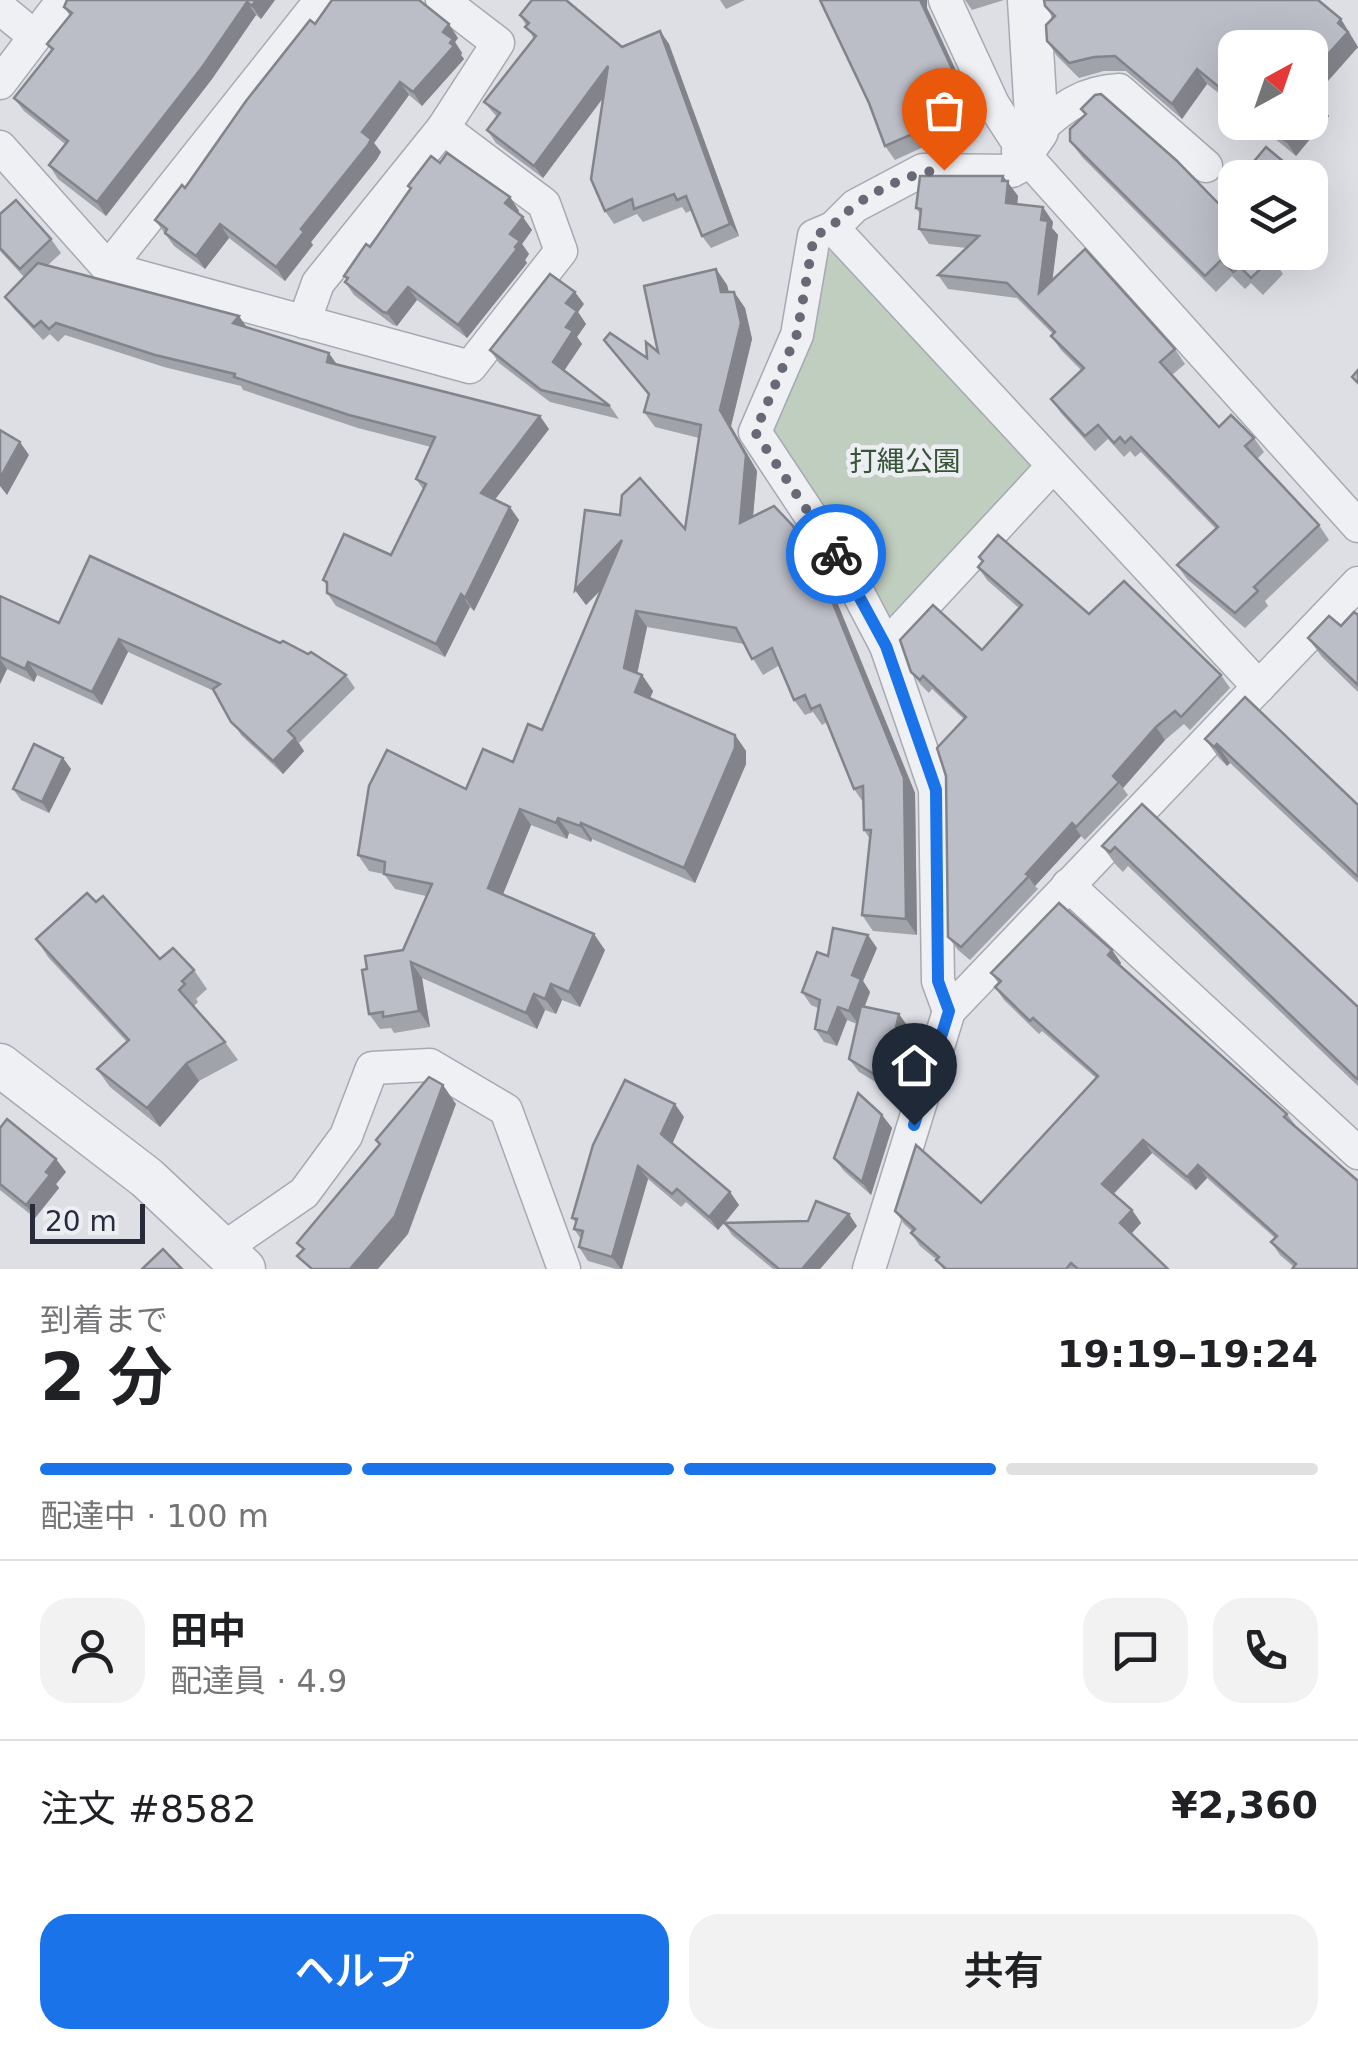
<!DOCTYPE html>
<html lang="ja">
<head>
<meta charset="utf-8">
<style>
  :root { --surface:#fff; --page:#f2f2f2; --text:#202124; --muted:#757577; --line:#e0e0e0; --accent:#1a73e8 }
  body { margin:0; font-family:"DejaVu Sans","Noto Sans JP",sans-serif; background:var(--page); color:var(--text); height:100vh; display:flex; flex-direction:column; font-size:38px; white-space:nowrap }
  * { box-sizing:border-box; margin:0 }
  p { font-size:32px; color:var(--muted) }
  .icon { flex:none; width:55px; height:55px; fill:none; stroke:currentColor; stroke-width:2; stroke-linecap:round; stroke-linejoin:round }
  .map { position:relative; height:1269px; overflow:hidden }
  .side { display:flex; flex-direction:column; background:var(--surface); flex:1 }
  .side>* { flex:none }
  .needle { width:65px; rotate:40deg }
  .controls { position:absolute; left:1218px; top:30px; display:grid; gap:20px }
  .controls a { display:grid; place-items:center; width:110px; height:110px; border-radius:20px; background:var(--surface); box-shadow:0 10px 40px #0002; font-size:50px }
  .scale { position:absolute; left:30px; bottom:25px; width:115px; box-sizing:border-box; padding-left:10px; border:5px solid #282b3a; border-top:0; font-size:28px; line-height:35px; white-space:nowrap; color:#282b3a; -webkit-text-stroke:8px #eceef3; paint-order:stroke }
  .pin { position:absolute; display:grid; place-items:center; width:85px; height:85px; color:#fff; margin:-102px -42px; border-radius:50% 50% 50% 0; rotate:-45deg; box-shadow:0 0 10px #0007 }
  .pin .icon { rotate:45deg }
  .courier { position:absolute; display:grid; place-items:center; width:100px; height:100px; margin:-50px; border:8px solid #1a73e8; border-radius:50%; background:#fff; color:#222; box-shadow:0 2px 12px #0007 }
  .head em { font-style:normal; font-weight:600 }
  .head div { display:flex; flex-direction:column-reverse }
  .head { display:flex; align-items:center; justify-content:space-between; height:170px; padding:0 40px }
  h1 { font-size:65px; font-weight:600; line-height:75px }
  .bar { display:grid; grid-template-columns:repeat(4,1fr); gap:15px 10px; align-content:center; height:120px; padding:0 40px }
  .bar i { height:12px; border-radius:8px; background:var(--line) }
  .bar .on { background:var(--accent) }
  .bar p { grid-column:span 4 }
  .line { display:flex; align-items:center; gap:25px; padding:0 40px; border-top:2px solid var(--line) }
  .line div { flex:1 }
  .round { display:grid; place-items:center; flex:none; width:105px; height:105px; border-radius:30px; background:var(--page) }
  .cta { display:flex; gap:20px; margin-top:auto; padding:20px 40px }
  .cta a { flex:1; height:115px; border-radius:30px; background:var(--accent); color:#fff; font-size:40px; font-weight:600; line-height:115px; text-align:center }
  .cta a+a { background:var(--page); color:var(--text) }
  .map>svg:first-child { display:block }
  .green { fill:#c0cebf }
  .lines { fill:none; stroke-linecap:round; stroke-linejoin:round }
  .minor-casing { stroke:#a7a9b2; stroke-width:35 }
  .tertiary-casing { stroke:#a7a9b2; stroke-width:45 }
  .minor { stroke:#eff0f4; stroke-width:32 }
  .tertiary { stroke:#eff0f4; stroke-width:42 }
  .wall { fill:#a1a3ab }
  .shaded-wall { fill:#83848b }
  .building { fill:#bbbdc7; stroke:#83848b; stroke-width:2.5 }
  .done { stroke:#676a76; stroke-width:10; stroke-dasharray:0 18 }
  .route { stroke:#1a73e8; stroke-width:12 }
  .labels { text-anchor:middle; stroke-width:9; stroke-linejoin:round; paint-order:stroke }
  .park-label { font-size:28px; fill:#375437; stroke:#eceef3 }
</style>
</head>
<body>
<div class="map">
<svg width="1358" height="1269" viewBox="0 0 1358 1269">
  <rect width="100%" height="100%" fill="#dddfe5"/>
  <!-- green -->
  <polygon class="green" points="837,250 1035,461 1031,472 898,617 879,613 775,447 772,422 827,252"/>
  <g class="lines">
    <defs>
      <g id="minor">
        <polyline points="945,0 993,104 1030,161 1358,526"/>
        <polyline points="0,8 34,36"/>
        <polyline points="0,83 63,0"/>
        <path d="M1037,131c26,-24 46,-39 82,-41l87,76"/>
        <polyline points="0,147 108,268 470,367 561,251 544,204 443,128"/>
        <polyline points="833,228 855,206 923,170 1012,171 1030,161"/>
        <polyline points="108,268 321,0"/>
        <polyline points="304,322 318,283 443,128 498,43 442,0"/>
        <polyline points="886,646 1052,467"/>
        <polyline points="1068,885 1358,1153"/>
        <polyline points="949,1011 938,981 935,789 886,646 845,568 755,432 797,335 814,236 833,228 1259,687"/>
        <polyline points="224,1248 304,1193 346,1136 372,1068 430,1065 506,1110 564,1269"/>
        <polyline points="869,1269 949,1011 1358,583"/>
      </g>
      <g id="tertiary">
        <polyline points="1023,151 1037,131 1029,0"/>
        <polyline points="0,1065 147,1178 244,1269"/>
      </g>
    </defs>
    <!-- minor casing -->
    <use href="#minor" class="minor-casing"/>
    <!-- tertiary casing -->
    <use href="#tertiary" class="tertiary-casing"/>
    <!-- minor -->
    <use href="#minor" class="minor"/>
    <!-- tertiary -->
    <use href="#tertiary" class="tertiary"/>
  </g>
  <!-- wall -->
  <g class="wall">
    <polygon points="67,0 275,0 261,19 256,15 212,79 106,216 58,179 49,165 65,144 24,111 14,98 52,51 47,44 70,16 64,7"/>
    <polygon points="720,0 745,0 726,9"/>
    <polygon points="820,0 927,0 927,8 977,116 938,134 945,150 935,150 930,144 895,160 885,146 869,103"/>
    <polygon points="965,0 1004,0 972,10"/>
    <polygon points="1045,6 1351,34 1350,35 1358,47 1314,97 1329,116 1296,156 1255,122 1310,122 1235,48 1235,106 1207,84 1182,119 1126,71 1104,71 1079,78 1057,56 1047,41 1053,18"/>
    <polygon points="520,15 622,47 660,31 669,44 739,236 711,248 702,236 692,210 686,213 682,207 643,222 637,214 614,224 605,211 604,97 543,178 496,143 487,130 497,117 484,102 534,39"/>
    <polygon points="315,24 458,38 455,42 462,53 461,55 464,59 422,106 409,95 374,143 381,152 377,159 311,242 313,245 285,281 229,238 205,269 174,246 155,220 185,188"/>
    <polygon points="1081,109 1218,203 1284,252 1276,263 1283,274 1263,295 1251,283 1245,289 1232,276 1216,292 1082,157 1070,141 1085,114"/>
    <polygon points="440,163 510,197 519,211 518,213 532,230 522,244 529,254 525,260 527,263 467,338 417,300 397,326 393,325 354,295 345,282 347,280 344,276 370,247 410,189 408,186"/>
    <polygon points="1003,176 1018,196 1017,204 1053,222 1052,228 1058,235 1052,281 1175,349 1185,364 1172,375 1219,427 1254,438 1264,452 1257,459 1319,525 1329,540 1265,601 1268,606 1245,628 1187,579 1177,565 1216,529 1141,452 1135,457 1130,451 1124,457 1108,439 1095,451 1061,413 1051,399 1082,371 1061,350 1051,336 1053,334 1017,298 948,289 938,275 967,248 929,244 919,229 921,215 916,208"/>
    <polygon points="0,214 51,239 61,253 47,266 239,316 246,327 337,364 549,429 495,499 519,520 474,611 470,607 445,657 336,606 327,593 327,586 323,580 391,555 423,489 416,479 431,447 358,428 243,390 241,386 164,367 65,335 58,342 50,334 43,340 14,309 5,297 24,277 0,251"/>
    <polygon points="716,269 727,285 729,292 734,292 745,308 752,339 731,426 757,471 753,517 804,542 830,585 915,793 917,935 873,931 862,915 870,839 864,830 863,802 854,789 827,722 822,725 813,712 805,715 794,700 780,665 763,675 744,644 647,627 637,673 642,675 653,691 650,699 735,735 746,751 746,764 695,883 592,839 591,842 569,833 567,839 531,825 503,894 605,950 580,1007 562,1000 556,1014 545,1010 537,1029 422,978 430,1027 394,1033 391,1028 380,1029 369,1014 367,969 403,950 426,896 395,889 384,874 369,871 358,855 513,762 542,730 601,590 586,605 575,590 685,529 699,438 655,427 644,412 649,396 604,340 647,358 658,352"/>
    <polygon points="584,304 578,312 586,324 577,337 582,344 564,370 610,406 619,419 550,402 499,363 490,350"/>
    <polygon points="979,557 1089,614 1221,675 1230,688 1190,730 1184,724 1165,740 1123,788 1128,795 1085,840 1081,836 1035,886 1038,889 970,960 958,950 948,937 964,719 932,689 929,693 921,685 911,672 982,650 1019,608 987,580 978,567 982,562"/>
    <polygon points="0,596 59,623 346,675 355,688 299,743 304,751 283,774 241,735 214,691 128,652 102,705 37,675 34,682 7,669 0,684"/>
    <polygon points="1358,615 1358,692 1322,657 1308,638 1341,626"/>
    <polygon points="1205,739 1358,805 1358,883 1230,763 1227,766 1219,758"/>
    <polygon points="63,758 71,769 49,813 21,800 13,789"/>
    <polygon points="1142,804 1358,1007 1358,1086 1128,866 1123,872 1116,865 1102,846"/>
    <polygon points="36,939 160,959 194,970 207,989 196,999 198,1002 194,1006 225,1042 238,1060 199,1081 160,1127 110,1087 97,1069 127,1042 48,957"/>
    <polygon points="877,948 863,981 870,992 865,1006 909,1028 894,1093 859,1072 849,1059 857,1024 847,1020 837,1046 824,1042 815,1029 818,1008 811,1005 802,992 828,956"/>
    <polygon points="1112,950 1121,963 1119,965 1287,1114 1296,1126 1358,1181 1294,1267 1280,1255 1271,1242 1275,1238 1207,1178 1196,1190 1152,1153 1114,1194 1132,1210 1141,1223 1131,1234 1168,1269 943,1269 937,1260 920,1246 911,1233 913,1232 904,1224 895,1211 981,1203 1096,1078 1042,1031 1039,1034 1004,1000 995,987 999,984 991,973"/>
    <polygon points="882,1115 892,1128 871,1195 844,1171 834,1158"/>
    <polygon points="684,1117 672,1143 730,1192 739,1205 725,1223 857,1226 820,1269 773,1269 732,1235 724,1223 718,1230 686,1202 681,1207 648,1179 622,1269 616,1269 588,1261 579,1247 581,1239 574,1229 576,1223 572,1218"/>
    <polygon points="0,1128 66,1172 56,1184 59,1188 35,1218 0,1190"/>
  </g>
  <!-- shaded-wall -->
  <g class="shaded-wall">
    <polygon points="256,0 275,0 261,19 252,6"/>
    <polygon points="920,0 927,0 927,8 977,116 968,103"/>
    <polygon points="247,2 256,15 212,79 106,216 97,202"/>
    <polygon points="1341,19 1358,47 1310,101 1310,74"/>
    <polygon points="449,24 458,38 455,42 462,53 461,55 464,59 422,106 413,92 443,32"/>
    <polygon points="660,31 669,44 739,236 730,224"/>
    <polygon points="608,66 617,79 543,178 534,166"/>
    <polygon points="1197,69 1207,84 1182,119 1172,104"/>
    <polygon points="400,82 409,95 374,143 381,152 377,159 311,242 313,245 285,281 276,267 362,132"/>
    <polygon points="1318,101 1329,116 1296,156 1286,141 1301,122 1310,122 1310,111"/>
    <polygon points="928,121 938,134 945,150 936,137"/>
    <polygon points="1003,176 1018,196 1016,217 1006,203"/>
    <polygon points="1314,186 1325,202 1310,221 1310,191"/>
    <polygon points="510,197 519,211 515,217 505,203"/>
    <polygon points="1043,207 1053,222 1052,228 1058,235 1049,308 1039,293"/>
    <polygon points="523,217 532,230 522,244 529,254 525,260 527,263 467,338 458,325 510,234"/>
    <polygon points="220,224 229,238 205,269 196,256"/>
    <polygon points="1266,252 1284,252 1276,263"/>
    <polygon points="716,269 727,285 732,307 721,292"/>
    <polygon points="408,287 417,300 397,326 387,313"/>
    <polygon points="575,292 584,304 578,312 586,324 577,337 582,344 562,374 553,362 566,327 566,303"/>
    <polygon points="734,292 745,308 752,339 731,426 757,471 751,539 740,523 720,410"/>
    <polygon points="239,316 248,329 233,323"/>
    <polygon points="329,353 338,366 327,362"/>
    <polygon points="540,416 549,429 490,506 481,493"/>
    <polygon points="20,442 29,455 7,495 0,486 0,478"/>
    <polygon points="510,507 519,520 474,611 465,598"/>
    <polygon points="793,526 830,585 915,793 917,935 906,919"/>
    <polygon points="622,540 633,556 586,605 575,590"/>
    <polygon points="461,594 470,607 445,657 436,644"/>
    <polygon points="636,611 647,627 635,684 624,668"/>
    <polygon points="119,639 128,652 102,705 92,692"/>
    <polygon points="0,659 7,669 0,684"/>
    <polygon points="28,662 37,675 34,682 25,669"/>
    <polygon points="642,675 653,691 646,708 635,692"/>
    <polygon points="1156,727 1165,740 1123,788 1113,776"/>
    <polygon points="735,735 746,751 746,764 695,883 684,868"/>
    <polygon points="295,738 304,751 283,774 273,761"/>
    <polygon points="1217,744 1230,763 1227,766 1214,747"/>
    <polygon points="63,758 71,769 49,813 42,802"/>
    <polygon points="520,809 531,825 499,904 488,888"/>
    <polygon points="558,818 569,833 567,839 556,823"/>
    <polygon points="581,823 592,839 591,842 580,826"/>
    <polygon points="1072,823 1081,836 1035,886 1026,874"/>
    <polygon points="594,934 605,950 580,1007 569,992"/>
    <polygon points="868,935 877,948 863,981 870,992 858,1024 849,1011 852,975"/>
    <polygon points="1112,950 1121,963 1117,968 1108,955"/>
    <polygon points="411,962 422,978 430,1027 419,1011"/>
    <polygon points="551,984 562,1000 556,1014 545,999"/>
    <polygon points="534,994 545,1010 537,1029 526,1013"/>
    <polygon points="838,1007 847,1020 837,1046 828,1033"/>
    <polygon points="899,1014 909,1028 894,1093 884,1080"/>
    <polygon points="187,1063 199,1081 160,1127 147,1108"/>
    <polygon points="443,1085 456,1104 408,1234 378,1269 350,1269"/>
    <polygon points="675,1104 684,1117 671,1147 661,1134"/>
    <polygon points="882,1115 892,1128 871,1195 862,1182"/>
    <polygon points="1143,1140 1152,1153 1111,1196 1102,1184"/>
    <polygon points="56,1159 66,1172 56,1184 59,1188 35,1218 26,1205 46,1172"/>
    <polygon points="1198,1165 1207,1178 1196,1190 1187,1177"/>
    <polygon points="638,1166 648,1179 622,1269 621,1269 612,1257"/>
    <polygon points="730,1192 739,1205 718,1230 709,1217"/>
    <polygon points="1132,1210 1141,1223 1129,1236 1120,1223"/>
    <polygon points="849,1214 857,1226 820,1269 802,1269"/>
  </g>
  <!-- building -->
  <g class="building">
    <polygon points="67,0 256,0 252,6 247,2 203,66 97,202 49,165 68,141 14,98 53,49 47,44 72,13 64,7"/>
    <polygon points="332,0 419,0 449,24 443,32 453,39 450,43 454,46 413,92 400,82 362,132 371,139 368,145 301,229 304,232 276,267 220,224 196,256 165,233 167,229 155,220 182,185 185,188 246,101 310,20 315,24"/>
    <polygon points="532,0 566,0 622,47 660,31 730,224 702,236 686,196 677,200 674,194 634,209 632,199 605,211 591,179 608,66 534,166 487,130 500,113 484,102 536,36 525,27 529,23 520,15"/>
    <polygon points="820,0 920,0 968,103 928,121 936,137 925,137 926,128 885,146 869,103"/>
    <polygon points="1044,0 1318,0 1341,19 1338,23 1348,32 1310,74 1310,48 1235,48 1235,100 1197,69 1172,104 1115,56 1094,57 1069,63 1047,41 1046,25 1055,16 1045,6"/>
    <polygon points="1101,94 1176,160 1218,203 1235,184 1235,252 1267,252 1272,258 1251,278 1240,267 1233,272 1221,260 1205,276 1070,141 1070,129 1086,114 1081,109 1095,95"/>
    <polygon points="1310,94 1318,101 1310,111"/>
    <polygon points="1263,122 1301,122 1286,141"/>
    <polygon points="1266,147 1303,178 1240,178"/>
    <polygon points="447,153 510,197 505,203 523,217 510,234 520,241 515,247 517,249 458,325 408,287 387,313 383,312 345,282 348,278 344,276 366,244 370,247 411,188 408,186 431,156 440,163"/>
    <polygon points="920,176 1003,176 1002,181 1008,181 1006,203 1043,207 1041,220 1048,221 1039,293 1085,249 1175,349 1160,362 1219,427 1231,415 1254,438 1245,446 1319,525 1254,587 1258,591 1235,613 1177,565 1218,527 1131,437 1125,443 1120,437 1114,443 1098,425 1085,436 1051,399 1084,368 1051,336 1055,332 1007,283 938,275 979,236 919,229 921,209 916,208"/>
    <polygon points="16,200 51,239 20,269 0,248 0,214"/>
    <polygon points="38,263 239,316 233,323 329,353 327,362 540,416 481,493 510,507 465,598 461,594 436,644 327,593 327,582 323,580 344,534 391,555 426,484 416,479 435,437 349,415 234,377 235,374 155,355 56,323 49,329 41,321 34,327 5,297"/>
    <polygon points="716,269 721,292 734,292 741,323 720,410 746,455 740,523 774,506 793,526 819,569 904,778 906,919 862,915 871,830 864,830 863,786 854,789 820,705 811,709 805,695 794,700 772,648 752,659 736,628 636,611 624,668 642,675 635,692 735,735 735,748 684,868 581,823 580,826 558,818 556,823 520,809 488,888 594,934 569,992 551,984 545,999 534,994 526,1013 411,962 419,1011 383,1017 383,1012 369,1014 362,970 367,969 365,956 403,950 432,884 384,874 385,862 358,855 369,786 387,750 466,789 483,749 513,762 528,724 542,730 622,540 575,590 585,510 620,515 622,495 640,478 685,529 701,425 644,412 649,394 604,340 610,333 647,358 646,342 658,352 644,286"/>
    <polygon points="550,274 575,292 566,303 577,311 566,327 573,331 553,362 610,406 541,390 490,350"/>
    <polygon points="1358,370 1358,383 1352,377"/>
    <polygon points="0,430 20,442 0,478"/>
    <polygon points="998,535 1089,614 1124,581 1221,675 1181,717 1175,711 1156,727 1113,776 1119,782 1076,827 1072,823 1026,874 1029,876 961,947 948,937 946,776 937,748 966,717 923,676 920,680 911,672 900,640 933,605 982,650 1022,605 978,567 983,561 979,557"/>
    <polygon points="90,556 280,643 283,641 308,654 311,652 346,675 288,731 295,738 273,761 231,722 213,689 220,684 119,639 92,692 28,662 25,669 0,657 0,596 59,623"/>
    <polygon points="1354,612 1358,615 1358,685 1308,638 1329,616 1341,626"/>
    <polygon points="1245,697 1358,805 1358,877 1217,744 1214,747 1205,739"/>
    <polygon points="34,744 63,758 42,802 13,789"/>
    <polygon points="1142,804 1358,1007 1358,1078 1357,1079 1115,847 1110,852 1102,846"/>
    <polygon points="87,893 96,902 103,896 160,959 173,948 194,970 182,981 185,984 179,990 225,1042 187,1063 147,1108 97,1069 129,1040 36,939"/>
    <polygon points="1059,903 1112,950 1108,955 1287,1114 1284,1117 1358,1181 1358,1269 1292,1269 1296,1264 1271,1242 1277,1236 1198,1165 1187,1177 1143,1140 1102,1184 1132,1210 1120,1223 1168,1269 1078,1269 1071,1263 1066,1269 946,1269 936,1260 939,1257 911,1233 915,1229 895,1211 916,1145 981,1203 1098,1076 1033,1018 1030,1021 995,987 1001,981 991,973"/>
    <polygon points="833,928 868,935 852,975 861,979 849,1011 838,1007 828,1033 815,1029 820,1000 802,992 817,952 828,956"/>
    <polygon points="861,1006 899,1014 884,1080 849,1059"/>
    <polygon points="429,1077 443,1085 395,1216 350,1269 312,1269 297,1256 304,1249 297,1243 380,1144 376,1140"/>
    <polygon points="625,1080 675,1104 661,1134 730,1192 709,1217 677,1189 672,1194 638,1166 612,1257 579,1247 583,1231 574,1229 577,1219 572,1218 593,1145"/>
    <polygon points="858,1093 882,1115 862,1182 834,1158"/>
    <polygon points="7,1119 56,1159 46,1172 50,1175 26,1205 0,1184 0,1128"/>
    <polygon points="816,1201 849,1214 802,1269 779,1269 724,1223 808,1221"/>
    <polygon points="163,1249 182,1269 142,1269"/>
  </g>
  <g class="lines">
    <!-- done -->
    <path class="done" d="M836,554l-81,-122 42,-98 17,-98c18,-8 25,-17 39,-29 22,-17 64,-37 91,-37"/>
    <!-- route -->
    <polyline class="route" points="836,554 886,646 936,790 938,981 949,1011 914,1125"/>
  </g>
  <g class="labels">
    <!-- park labels -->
    <g class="park-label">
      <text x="905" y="471">打縄公園</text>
    </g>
  </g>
</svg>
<div class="controls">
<a><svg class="needle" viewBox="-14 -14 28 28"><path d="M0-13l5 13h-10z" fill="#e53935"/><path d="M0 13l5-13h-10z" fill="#757577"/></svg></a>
<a><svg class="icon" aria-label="layers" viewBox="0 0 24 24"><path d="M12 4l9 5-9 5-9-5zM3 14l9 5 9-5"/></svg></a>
</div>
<div class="scale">20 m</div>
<div class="pin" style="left:944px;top:170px;background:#ea580c"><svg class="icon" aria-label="bag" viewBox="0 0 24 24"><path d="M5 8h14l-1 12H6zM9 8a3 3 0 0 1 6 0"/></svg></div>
<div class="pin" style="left:914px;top:1125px;background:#1f2937"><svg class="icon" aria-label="home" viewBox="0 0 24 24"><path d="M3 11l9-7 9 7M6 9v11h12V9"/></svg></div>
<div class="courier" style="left:836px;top:554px"><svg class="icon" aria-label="bike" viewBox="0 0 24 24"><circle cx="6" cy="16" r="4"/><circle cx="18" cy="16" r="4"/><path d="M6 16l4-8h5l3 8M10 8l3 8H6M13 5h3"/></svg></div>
</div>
<section class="side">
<div class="head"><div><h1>2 分</h1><p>到着まで</p></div><em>19:19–19:24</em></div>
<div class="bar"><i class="on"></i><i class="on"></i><i class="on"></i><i></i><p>配達中 · 100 m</p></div>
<div class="line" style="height:180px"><a class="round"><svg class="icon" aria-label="person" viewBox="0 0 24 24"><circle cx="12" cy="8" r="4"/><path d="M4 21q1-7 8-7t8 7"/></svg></a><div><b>田中</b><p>配達員 · 4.9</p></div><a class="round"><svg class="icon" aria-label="chat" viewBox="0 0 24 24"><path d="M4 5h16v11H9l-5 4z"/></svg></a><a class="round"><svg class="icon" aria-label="phone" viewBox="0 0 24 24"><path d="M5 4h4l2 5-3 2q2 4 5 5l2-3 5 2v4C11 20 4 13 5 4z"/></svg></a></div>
<div class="line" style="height:130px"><div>注文 #8582</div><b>¥2,360</b></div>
<div class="cta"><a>ヘルプ</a><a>共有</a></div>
</section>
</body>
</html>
